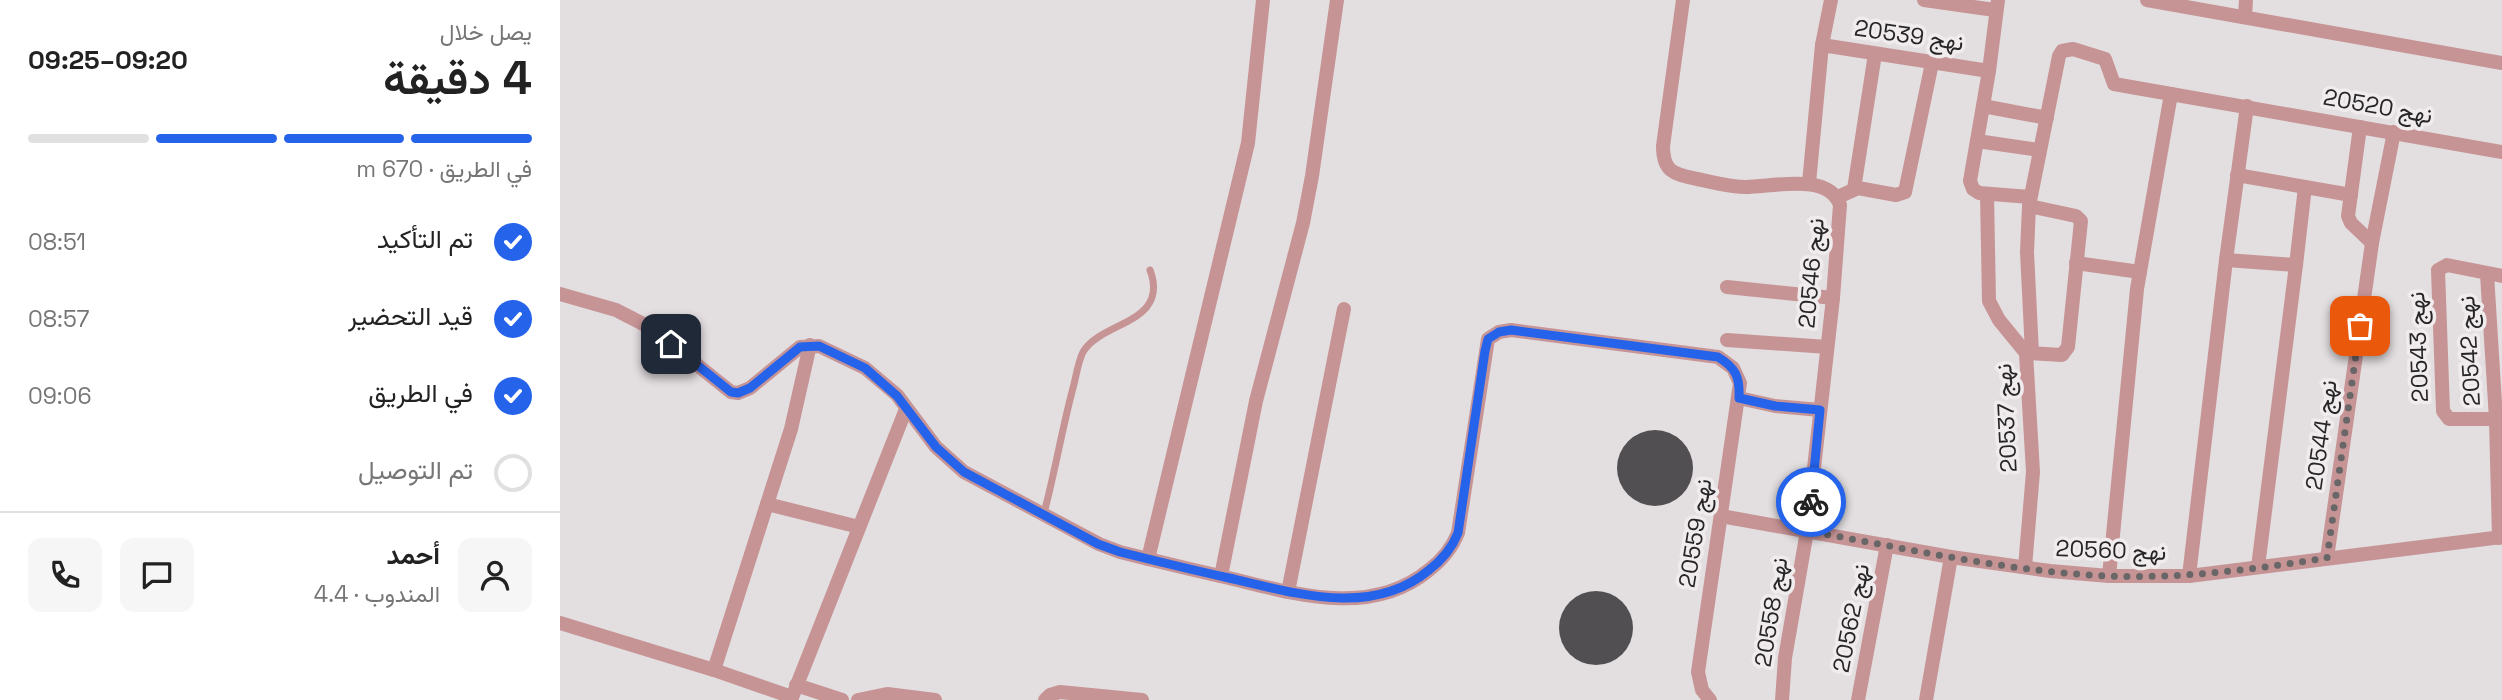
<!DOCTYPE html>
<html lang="ar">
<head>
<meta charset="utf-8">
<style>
  :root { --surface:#fff; --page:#f6f6f6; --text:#222; --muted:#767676; --line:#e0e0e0; --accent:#2563eb }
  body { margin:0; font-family:"Space Grotesk",Vazirmatn,sans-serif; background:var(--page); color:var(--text); direction:rtl; height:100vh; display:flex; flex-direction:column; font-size:26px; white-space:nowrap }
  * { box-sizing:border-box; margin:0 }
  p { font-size:23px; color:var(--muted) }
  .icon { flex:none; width:38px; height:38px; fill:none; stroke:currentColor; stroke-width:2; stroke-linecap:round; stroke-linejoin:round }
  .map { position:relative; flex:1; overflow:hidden; direction:ltr }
  .drawer { display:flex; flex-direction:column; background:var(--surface); width:560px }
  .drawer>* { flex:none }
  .pin { position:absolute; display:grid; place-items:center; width:60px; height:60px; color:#fff; margin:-30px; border-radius:14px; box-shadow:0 4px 10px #0006 }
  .courier { position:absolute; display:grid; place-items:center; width:70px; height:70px; margin:-35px; border:5px solid #2563eb; border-radius:50%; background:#fff; color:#222; box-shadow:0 2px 9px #0007 }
  .headline em { font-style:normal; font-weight:600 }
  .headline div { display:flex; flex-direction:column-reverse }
  .headline { display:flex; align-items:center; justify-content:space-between; height:119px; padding:0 28px }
  h1 { font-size:46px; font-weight:600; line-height:52px }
  .bar { display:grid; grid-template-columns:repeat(4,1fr); gap:10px 7px; align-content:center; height:84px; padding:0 28px }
  .bar i { height:9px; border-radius:5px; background:var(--line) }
  .bar .active { background:var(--accent) }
  .bar p { grid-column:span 4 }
  .line { display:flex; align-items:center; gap:18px; padding:0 28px; border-top:2px solid var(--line) }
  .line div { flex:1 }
  .round { display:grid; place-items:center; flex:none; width:74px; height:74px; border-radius:14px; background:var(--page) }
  ol { padding:0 28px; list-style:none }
  li { display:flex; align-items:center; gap:21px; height:77px }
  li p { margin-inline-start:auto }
  li .icon { padding:7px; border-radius:50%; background:var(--accent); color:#fff; stroke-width:4 }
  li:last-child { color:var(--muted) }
  li i { width:38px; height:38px; border:4px solid var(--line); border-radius:50% }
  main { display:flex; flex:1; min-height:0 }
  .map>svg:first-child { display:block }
  .building { fill:#524f52 }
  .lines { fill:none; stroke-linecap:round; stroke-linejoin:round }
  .service { stroke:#c79496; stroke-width:7 }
  .minor { stroke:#c79496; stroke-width:14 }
  .done { stroke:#696667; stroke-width:7; stroke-dasharray:0 12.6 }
  .route { stroke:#2563eb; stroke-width:9 }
  .labels { text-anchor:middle; stroke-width:7; stroke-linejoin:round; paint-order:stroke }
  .street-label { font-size:23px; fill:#272626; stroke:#f0ebed }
</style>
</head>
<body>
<main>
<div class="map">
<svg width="1942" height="700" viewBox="0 0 1942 700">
  <rect width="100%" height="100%" fill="#e3dee0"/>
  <!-- building -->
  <g class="building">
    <circle cx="1095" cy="468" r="38"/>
    <circle cx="1036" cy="628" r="37"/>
  </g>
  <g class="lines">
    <!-- service -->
    <path class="service" d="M484,513c11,-41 18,-84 29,-125 3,-11 5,-26 10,-36 18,-31 87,-28 67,-82"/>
    <!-- minor -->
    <g class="minor">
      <path d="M1123,0l-20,146c0,27 12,28 34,33 16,3 32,8 49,8 26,0 83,-15 94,18l-7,93 -26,233 -22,127 -3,42"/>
      <polyline points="1364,0 1435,10"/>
      <polyline points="1438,0 1429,71 1410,181 1413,189 1419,193 1470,197"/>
      <polyline points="1587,0 1942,63"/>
      <polyline points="1685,17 1686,0"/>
      <polyline points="1262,45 1429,71"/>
      <polyline points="1611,94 1942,152"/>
      <polyline points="1423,106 1487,118"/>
      <polyline points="1417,141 1479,150"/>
      <polyline points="1677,175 1791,195"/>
      <polyline points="1249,183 1262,45 1271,0"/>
      <polyline points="1294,189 1315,54"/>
      <polyline points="1427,194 1429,301 1439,320 1466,353 1473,472 1465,567"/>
      <polyline points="1278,197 1298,188 1336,195 1345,192 1372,63"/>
      <polyline points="1812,243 1834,132"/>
      <polyline points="1666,260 1736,265 1698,567"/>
      <polyline points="1516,263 1580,272"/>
      <polyline points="1736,265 1745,187"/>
      <polyline points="1927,274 1936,419 1942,419"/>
      <polyline points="1167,287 1273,298"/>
      <path d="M0,294l56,16 35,18 80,64 7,1 12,-5 50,-41 19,-1 46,22 32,27 39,52 28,25 135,72 21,8c36,9 73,18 109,26 66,16 142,40 200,-8 13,-10 23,-22 29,-37l30,-194 11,-7 12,-2 207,27 15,11 7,15 -42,289 4,18 8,10"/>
      <polyline points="1167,340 1267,347"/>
      <polyline points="1466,353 1502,355 1508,347 1521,221 1516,216 1469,206"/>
      <polyline points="1472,353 1467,252 1469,206 1499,56 1502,51 1513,49 1545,59 1554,84 1611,94 1577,289 1549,576"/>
      <polyline points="1179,398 1215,406 1260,410"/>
      <polyline points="207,504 299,527"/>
      <polyline points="1161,516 1391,557 1490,571 1549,576 1629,576 1942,537"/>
      <polyline points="1939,538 1936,419 1889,419 1883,411 1878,270 1887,265 1942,276"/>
      <polyline points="1767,558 1812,243 1791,223 1788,216 1800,127"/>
      <polyline points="588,559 688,143 703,0"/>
      <polyline points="661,576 696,401 743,223 752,176 777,0"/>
      <polyline points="1629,576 1666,260 1687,106"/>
      <polyline points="728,592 784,309"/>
      <polyline points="0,623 154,670 232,697"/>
      <polyline points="154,670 231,429 250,345"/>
      <polyline points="236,685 282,700"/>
      <polyline points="231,700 346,409"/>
      <polyline points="298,700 327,694 375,700"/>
      <polyline points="485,700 490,695 500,692 582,700"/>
      <polyline points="1298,700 1327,545"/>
      <polyline points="1366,700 1391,557"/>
    </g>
  </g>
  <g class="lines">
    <!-- done -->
    <path class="done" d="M1251,502l-4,29c99,17 202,41 302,45 73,3 146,-7 218,-18l33,-232"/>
    <!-- route -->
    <path class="route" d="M111,344l60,48 7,1 12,-5 50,-41 19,-1 46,22 32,28 39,51 28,25 134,72 22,8c36,9 73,18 109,26 66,15 143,40 200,-8 13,-10 23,-22 29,-37l27,-182 3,-12 11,-7 12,-2 207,27c18,11 22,20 21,41l36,8 45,4 -9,92"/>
  </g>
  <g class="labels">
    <!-- street labels -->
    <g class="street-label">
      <text transform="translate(1349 35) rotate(8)" y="8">نهج 20539</text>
      <text transform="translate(1818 106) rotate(10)" y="8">نهج 20520</text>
      <text transform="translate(1251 273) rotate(-85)" y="8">نهج 20546</text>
      <text transform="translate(1858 347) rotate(-92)" y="8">نهج 20543</text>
      <text transform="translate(1909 351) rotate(-93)" y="8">نهج 20542</text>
      <text transform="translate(1446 418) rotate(-93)" y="8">نهج 20537</text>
      <text transform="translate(1761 435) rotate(-82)" y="8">نهج 20544</text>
      <text transform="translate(1135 533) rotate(-81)" y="8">نهج 20559</text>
      <text transform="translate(1551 550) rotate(2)" y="8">نهج 20560</text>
      <text transform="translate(1211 612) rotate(-81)" y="8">نهج 20558</text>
      <text transform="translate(1291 618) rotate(-79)" y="8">نهج 20562</text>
    </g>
  </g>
</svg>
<div class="pin" style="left:1800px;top:326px;background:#ea580c"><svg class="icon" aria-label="bag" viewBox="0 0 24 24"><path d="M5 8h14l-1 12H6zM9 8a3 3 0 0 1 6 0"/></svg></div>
<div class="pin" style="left:111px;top:344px;background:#1f2937"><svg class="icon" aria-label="home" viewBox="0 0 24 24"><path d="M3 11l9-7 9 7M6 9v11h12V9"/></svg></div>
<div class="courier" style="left:1251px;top:502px"><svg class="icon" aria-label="bike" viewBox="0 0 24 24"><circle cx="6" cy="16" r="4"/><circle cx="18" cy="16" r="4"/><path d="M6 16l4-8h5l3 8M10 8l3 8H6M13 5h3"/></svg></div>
</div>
<section class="drawer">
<div class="headline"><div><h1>4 دقيقة</h1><p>يصل خلال</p></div><em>09:20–09:25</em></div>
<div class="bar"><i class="active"></i><i class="active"></i><i class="active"></i><i></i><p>في الطريق · 670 m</p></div>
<ol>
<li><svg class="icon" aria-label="check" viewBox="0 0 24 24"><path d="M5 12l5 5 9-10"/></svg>تم التأكيد<p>08:51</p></li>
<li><svg class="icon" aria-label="check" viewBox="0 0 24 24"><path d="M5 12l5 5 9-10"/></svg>قيد التحضير<p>08:57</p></li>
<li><svg class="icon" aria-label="check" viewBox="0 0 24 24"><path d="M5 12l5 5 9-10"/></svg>في الطريق<p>09:06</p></li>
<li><i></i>تم التوصيل</li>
</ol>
<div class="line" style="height:126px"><a class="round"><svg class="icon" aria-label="person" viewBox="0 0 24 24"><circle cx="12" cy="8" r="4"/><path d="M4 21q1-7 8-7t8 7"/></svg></a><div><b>أحمد</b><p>المندوب · 4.4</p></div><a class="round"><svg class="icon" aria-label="chat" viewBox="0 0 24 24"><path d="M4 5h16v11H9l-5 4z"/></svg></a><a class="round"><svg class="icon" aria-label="phone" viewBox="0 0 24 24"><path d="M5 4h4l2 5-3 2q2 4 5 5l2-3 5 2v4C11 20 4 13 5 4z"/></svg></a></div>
</section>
</main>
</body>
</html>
